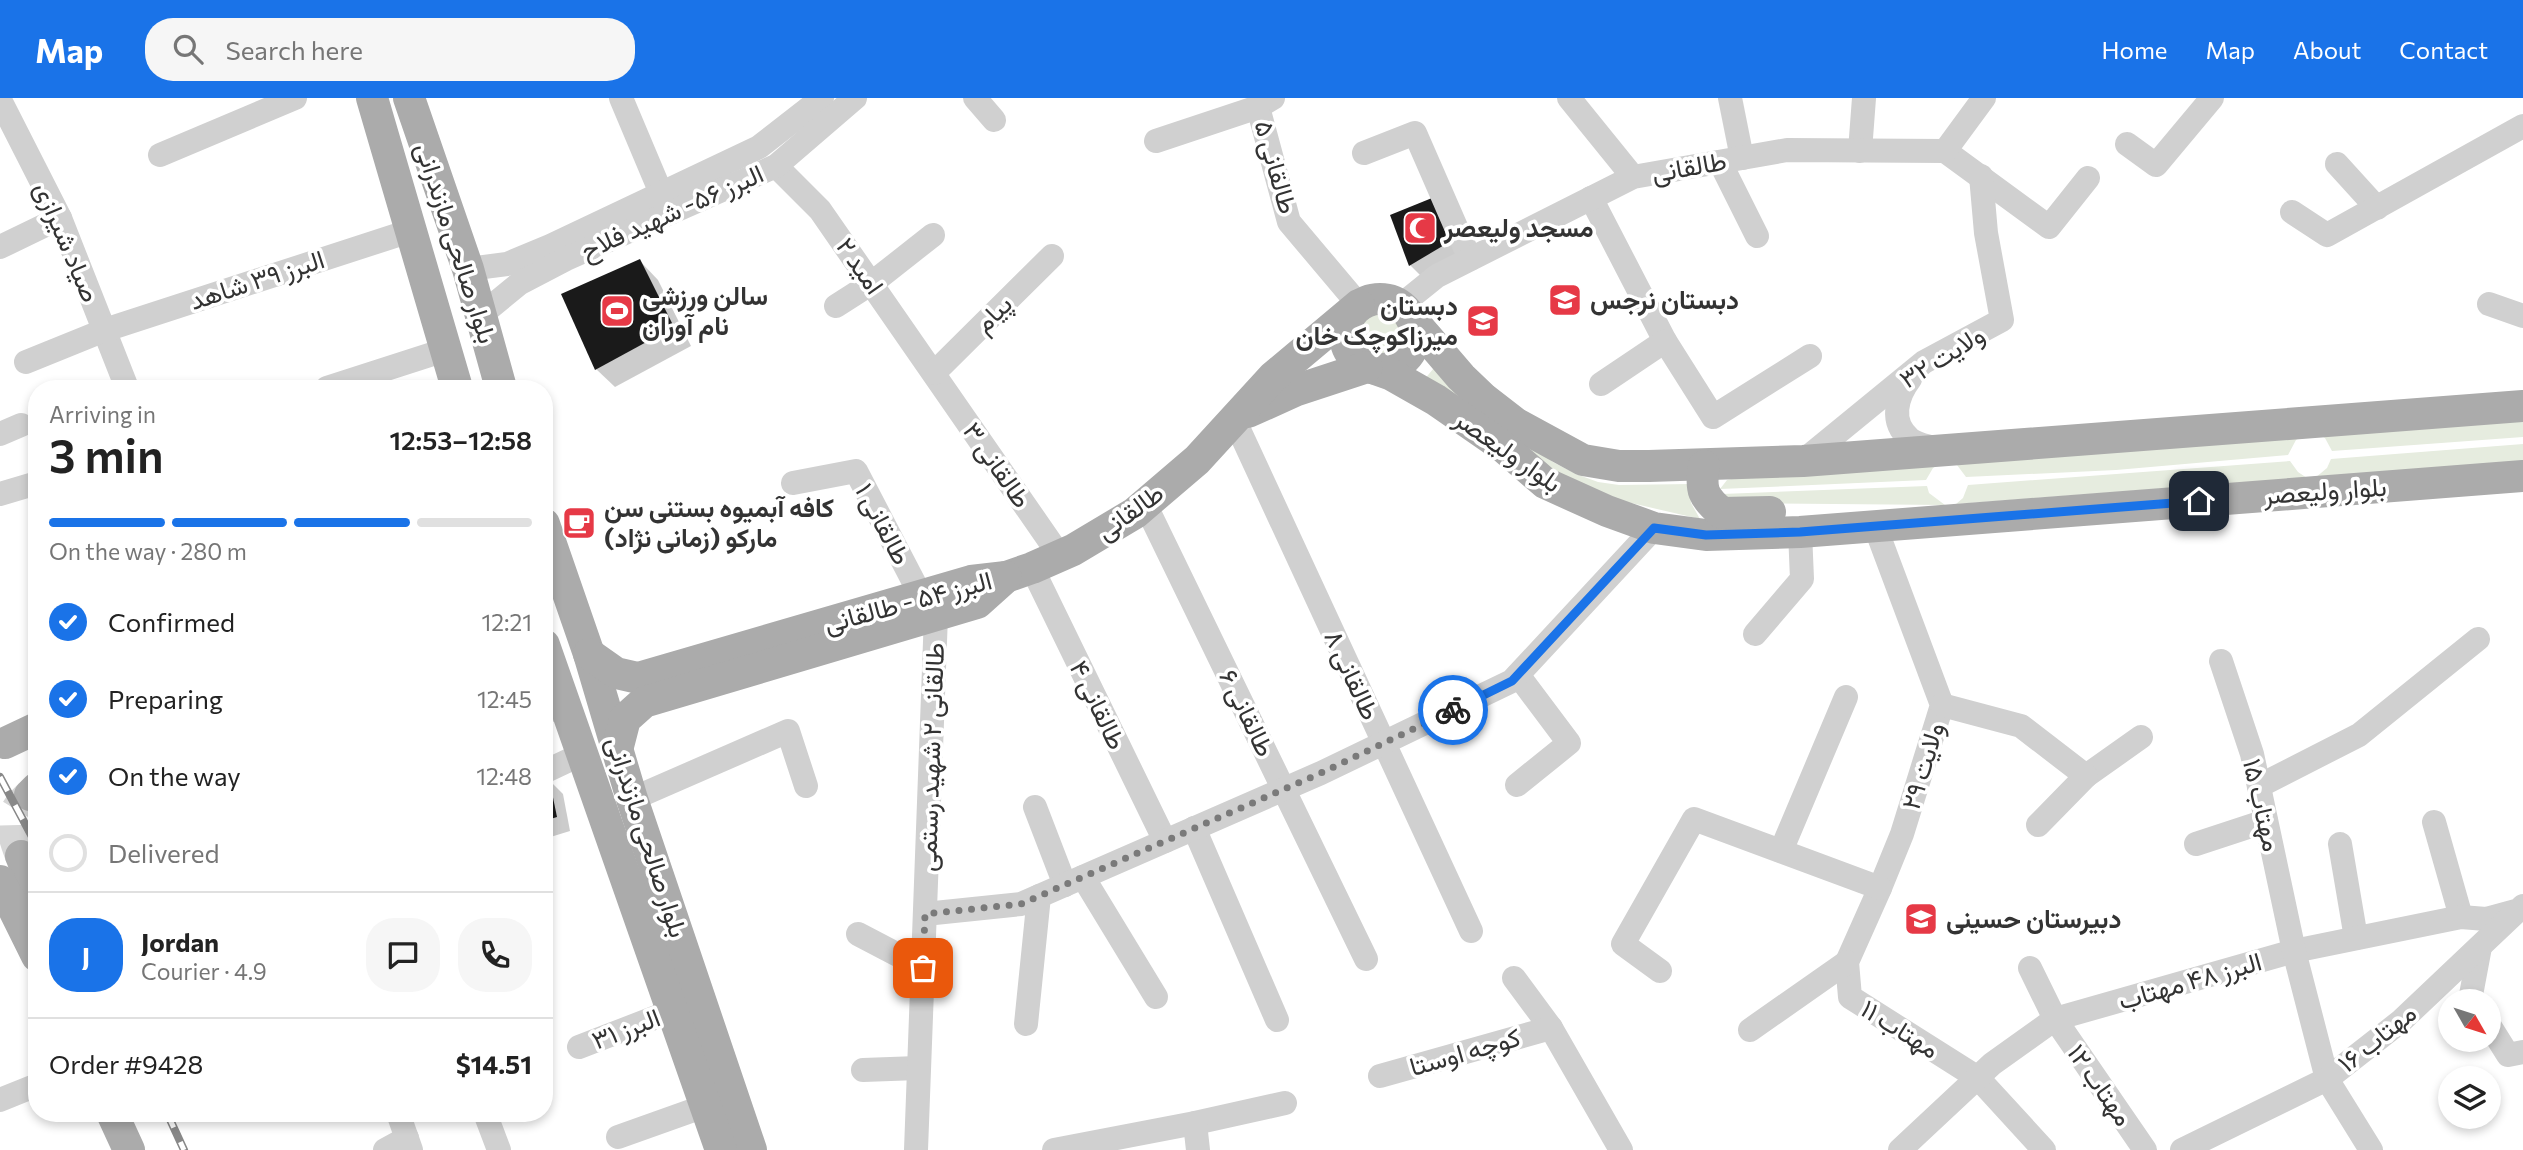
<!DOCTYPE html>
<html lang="en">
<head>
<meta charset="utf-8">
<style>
  :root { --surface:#fff; --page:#f6f6f6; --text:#222; --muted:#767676; --line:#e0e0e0; --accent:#1a73e8 }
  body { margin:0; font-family:Commissioner,Vazirmatn,sans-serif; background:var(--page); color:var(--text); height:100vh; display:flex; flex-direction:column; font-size:26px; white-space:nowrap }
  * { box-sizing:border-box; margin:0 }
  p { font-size:23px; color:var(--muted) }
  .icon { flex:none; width:38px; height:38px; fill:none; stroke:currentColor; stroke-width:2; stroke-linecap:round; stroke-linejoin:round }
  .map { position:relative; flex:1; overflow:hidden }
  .details { position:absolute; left:28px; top:282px; width:525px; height:742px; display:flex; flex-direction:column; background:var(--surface); border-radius:28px; box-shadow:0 4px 10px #0003 }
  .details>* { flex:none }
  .needle { width:46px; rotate:129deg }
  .tools { position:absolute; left:2438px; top:891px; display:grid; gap:14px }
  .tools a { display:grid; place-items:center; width:63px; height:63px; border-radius:50%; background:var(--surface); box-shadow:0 4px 10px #0003; font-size:35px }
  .pin { position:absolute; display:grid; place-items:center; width:60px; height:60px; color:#fff; margin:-30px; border-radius:14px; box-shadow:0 4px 10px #0006 }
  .courier { position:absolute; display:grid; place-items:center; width:70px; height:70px; margin:-35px; border:5px solid #1a73e8; border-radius:50%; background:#fff; color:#222; box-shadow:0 2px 9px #0007 }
  .overview em { font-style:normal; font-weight:600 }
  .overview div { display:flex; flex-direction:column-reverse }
  .overview { display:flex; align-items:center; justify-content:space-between; height:119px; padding:0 21px }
  h1 { font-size:46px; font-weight:600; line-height:52px }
  .bar { display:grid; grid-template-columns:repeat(4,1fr); gap:10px 7px; align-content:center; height:84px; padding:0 21px }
  .bar i { height:9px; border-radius:5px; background:var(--line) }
  .bar .active { background:var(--accent) }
  .bar p { grid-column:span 4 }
  .line { display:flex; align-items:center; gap:18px; padding:0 21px; border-top:2px solid var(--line) }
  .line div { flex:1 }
  .round { display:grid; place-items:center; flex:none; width:74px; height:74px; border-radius:28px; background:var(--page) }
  ol { padding:0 21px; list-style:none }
  li { display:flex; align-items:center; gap:21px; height:77px }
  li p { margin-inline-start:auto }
  li .icon { padding:7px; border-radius:50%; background:var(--accent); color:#fff; stroke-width:4 }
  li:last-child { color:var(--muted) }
  li i { width:38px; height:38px; border:4px solid var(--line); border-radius:50% }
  header { display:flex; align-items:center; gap:42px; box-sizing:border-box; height:98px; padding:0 35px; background:var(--accent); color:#fff }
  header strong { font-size:33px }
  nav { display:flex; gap:38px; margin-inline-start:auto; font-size:24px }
  .search { width:490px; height:63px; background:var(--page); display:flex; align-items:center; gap:18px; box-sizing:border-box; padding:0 24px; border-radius:28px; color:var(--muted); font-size:26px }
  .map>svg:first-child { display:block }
  .green { fill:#e6ecdf }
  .shadow { fill:#0003 }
  .building { fill:#1a1a1a }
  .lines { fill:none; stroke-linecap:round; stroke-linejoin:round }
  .major-tunnel { stroke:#d6d6d6; stroke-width:32; stroke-dasharray:32 16; stroke-linecap:butt }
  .minor { stroke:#d0d0d0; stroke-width:24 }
  .major { stroke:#ababab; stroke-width:32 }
  .rail-casing { stroke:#888; stroke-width:8 }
  .rail { stroke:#fff; stroke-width:5; stroke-dasharray:16; stroke-linecap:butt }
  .done { stroke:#7a7a7a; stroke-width:7; stroke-dasharray:0 12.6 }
  .route { stroke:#1a73e8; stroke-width:9 }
  .labels { text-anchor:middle; stroke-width:7; stroke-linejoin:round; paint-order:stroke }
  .street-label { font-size:26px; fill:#333; stroke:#fff }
  .poi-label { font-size:26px; font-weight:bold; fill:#333; stroke:#fff; text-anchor:start }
</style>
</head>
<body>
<header>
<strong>Map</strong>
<div class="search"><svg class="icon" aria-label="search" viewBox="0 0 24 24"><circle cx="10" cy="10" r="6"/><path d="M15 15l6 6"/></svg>Search here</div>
<nav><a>Home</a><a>Map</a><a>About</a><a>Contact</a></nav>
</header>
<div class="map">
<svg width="2523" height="1052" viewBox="0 0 2523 1052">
  <rect width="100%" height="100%" fill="#fff"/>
  <!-- green -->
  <g class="green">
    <circle cx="1380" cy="236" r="26"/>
    <polygon points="1438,265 1463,294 1553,364 1576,376 1598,384 1619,387 1690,386 1691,405 1700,421 1614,401 1554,376 1424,282"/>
    <polygon points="2523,317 2523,339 2332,353 2325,340 2315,334"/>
    <polygon points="2307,334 2296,342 2288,357 2116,372 1966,379 1954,363"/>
    <polygon points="2523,346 2523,366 2315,380 2327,370 2331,361"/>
    <polygon points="2290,363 2298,374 2307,380 1956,406 1963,400 1968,387"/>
    <polygon points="1942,364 1933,370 1926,382 1720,391 1727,382 1739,379"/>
    <polygon points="1927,388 1929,395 1945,407 1735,405 1722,396"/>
  </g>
  <!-- shadow -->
  <g class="shadow">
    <polygon points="1445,116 1464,158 1424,181 1410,167"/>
    <polygon points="640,163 658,182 691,248 615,289 596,271"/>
    <polygon points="549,682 563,696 570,733 544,741 544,684"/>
  </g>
  <!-- building -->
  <g class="building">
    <polygon points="1432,100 1451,143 1409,168 1390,117"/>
    <polygon points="640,161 674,229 595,272 561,196"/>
    <polygon points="549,680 557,719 544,723 544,683"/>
  </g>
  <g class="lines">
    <!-- major-tunnel -->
    <path class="major-tunnel" d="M21,758c-10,-29 -16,-38 9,-61"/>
    <!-- minor -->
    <g class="minor">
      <polyline points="621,0 661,95"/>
      <polyline points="975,0 994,22"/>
      <polyline points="1273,0 1258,9 1289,124 1359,207"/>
      <polyline points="1569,0 1633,79"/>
      <polyline points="1730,0 1742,60"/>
      <polyline points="0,2 60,120 127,290"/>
      <polyline points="1156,43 1258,9"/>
      <polyline points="2127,46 2156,67 2212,0"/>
      <polyline points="1860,53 1864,0"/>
      <polyline points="1945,53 2049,129 2088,80"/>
      <polyline points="1364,55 1415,35 1470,161"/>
      <polyline points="160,57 295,0"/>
      <polyline points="1720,64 1757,138"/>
      <polyline points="2337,66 2377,110"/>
      <polyline points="776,68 820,112 1060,458"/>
      <polyline points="1591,100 1665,243 1713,319 1810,258"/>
      <polyline points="2292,114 2327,137 2523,28"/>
      <polyline points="0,149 60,120"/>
      <polyline points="468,171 507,166 550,148 759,49 822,0"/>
      <polyline points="2489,206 2523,218"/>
      <polyline points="1401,207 1437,178 1633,79 1787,52 1945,53 1984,0"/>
      <polyline points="836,208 872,185 933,137"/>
      <polyline points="481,217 520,185 566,161 776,68 855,0"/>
      <polyline points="26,264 105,232 410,133"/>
      <polyline points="934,275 1052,158"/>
      <path d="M1910,281c-13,17 -21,43 0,60 6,5 18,7 26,10"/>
      <polyline points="1601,286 1665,243"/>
      <polyline points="327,290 445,252"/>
      <polyline points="1234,321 1471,833"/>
      <polyline points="0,336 21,327"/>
      <polyline points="1803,363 1924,264 2002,222 1986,135 1981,78"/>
      <polyline points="793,385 856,373 921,498"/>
      <polyline points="0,396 37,385"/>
      <polyline points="1145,406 1366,861"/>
      <polyline points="1875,428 1942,607 1902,736 1880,790 1847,864 1850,899 1978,980 2044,1052"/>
      <polyline points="1032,470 1165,743"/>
      <polyline points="1755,536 1802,481 1800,434"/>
      <polyline points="1942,607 2021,628 2086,678 2141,639"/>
      <polyline points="544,615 564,605"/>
      <polyline points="544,674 582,656"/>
      <polyline points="1517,687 1569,645 1518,577"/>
      <polyline points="2259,688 2359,637 2478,541"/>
      <polyline points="632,701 788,633 806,688"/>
      <polyline points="1035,709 1065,787"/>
      <polyline points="2434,724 2461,819"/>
      <polyline points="2038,727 2086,678"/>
      <polyline points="1194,730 1277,922"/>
      <polyline points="2196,746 2266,723"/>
      <polyline points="2340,746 2356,840"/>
      <polyline points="1781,753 1846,599"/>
      <polyline points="1083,779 1156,899"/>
      <polyline points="925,816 1021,806 1321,675 1512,583 1654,430"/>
      <polyline points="858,836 923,870"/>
      <polyline points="2030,870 2055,921 2145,1052"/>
      <polyline points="1660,873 1623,846 1694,721 1880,790"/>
      <polyline points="1514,880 1551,930 1621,1052"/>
      <polyline points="2475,903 2471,897 2480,849"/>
      <polyline points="2488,925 2508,957 2523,954"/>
      <polyline points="1026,926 1039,798"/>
      <polyline points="1750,932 1847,864"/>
      <polyline points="579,949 672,913"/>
      <polyline points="863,972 918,970"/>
      <polyline points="1380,978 1551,930"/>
      <polyline points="0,1002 37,987"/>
      <polyline points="398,1015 411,1052"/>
      <polyline points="485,1015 499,1052"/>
      <polyline points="1195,1025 1285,1005"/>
      <polyline points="618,1039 705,1008"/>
      <polyline points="385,1052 407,1040"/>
      <polyline points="916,1052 936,517"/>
      <polyline points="1054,1052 1195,1025 1198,1052"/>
      <polyline points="1900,1052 1992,966 2055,921 2294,853 2461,819 2486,821 2519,812 2523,808"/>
      <polyline points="2182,1052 2327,981 2294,853 2252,656 2221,563"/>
      <polyline points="2371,1052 2327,981 2401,923 2516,814"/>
    </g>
    <!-- major -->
    <g class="major">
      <polyline points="372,0 457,290"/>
      <polyline points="409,0 468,171 501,290"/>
      <circle cx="1380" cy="236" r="35"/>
      <polyline points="1413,223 1461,279 1484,301 1515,325 1583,362 1619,368 1649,368 1803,363 2523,308"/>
      <polyline points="1375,271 1392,277 1436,302 1501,347 1545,385 1607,413 1654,430 1706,437 1800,434 2523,378"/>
      <polyline points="1248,314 1297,292 1367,269"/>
      <path d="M1704,368c-4,24 -1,31 18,47l48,-1"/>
      <polyline points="544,426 589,556 632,701 751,1052"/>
      <polyline points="544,547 721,1052"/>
      <polyline points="589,556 616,575 638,580 971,483 1006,479 1032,470 1073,452 1135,415 1197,362 1273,279 1359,207"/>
      <polyline points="5,645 37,630"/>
      <polyline points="617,652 625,621 644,604 977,505 1006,479"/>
      <polyline points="30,697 37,690"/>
      <polyline points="21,758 37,797"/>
      <polyline points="0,783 37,858"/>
      <polyline points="112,1015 129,1052"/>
    </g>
    <defs>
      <g id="rail">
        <polyline points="0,679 37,748"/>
        <polyline points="167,1015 184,1052"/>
      </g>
    </defs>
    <!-- rail casing -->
    <use href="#rail" class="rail-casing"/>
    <!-- rail -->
    <use href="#rail" class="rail"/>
  </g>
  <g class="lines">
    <!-- done -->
    <polyline class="done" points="923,870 925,816 1021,806 1321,675 1453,612"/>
    <!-- route -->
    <polyline class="route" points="1453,612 1512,583 1654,430 1706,437 1800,434 2199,403"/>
  </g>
  <!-- icons -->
  <defs>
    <symbol id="mosque-square" viewBox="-11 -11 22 22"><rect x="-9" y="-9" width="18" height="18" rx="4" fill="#e63946" stroke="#fff"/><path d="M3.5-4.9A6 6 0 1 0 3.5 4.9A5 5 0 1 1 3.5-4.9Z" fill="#fff"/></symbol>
    <symbol id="school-square" viewBox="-11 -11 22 22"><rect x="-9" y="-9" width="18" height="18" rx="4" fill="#e63946" stroke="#fff"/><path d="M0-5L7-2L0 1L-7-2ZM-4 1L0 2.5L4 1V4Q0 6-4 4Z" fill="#fff"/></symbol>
    <symbol id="stadium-square" viewBox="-11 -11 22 22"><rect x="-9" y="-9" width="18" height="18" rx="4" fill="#e63946" stroke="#fff"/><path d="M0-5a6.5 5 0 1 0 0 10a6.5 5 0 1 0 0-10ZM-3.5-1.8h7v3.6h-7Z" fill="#fff"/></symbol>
    <symbol id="cafe-square" viewBox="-11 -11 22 22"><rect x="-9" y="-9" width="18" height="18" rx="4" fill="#e63946" stroke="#fff"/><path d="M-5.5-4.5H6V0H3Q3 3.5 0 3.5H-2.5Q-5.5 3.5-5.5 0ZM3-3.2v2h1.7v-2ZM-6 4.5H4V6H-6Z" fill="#fff"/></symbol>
  </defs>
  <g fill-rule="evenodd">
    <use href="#mosque-square" x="1401" y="111" width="38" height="38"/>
    <use href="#school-square" x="1546" y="183" width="38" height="38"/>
    <use href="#stadium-square" x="598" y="194" width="38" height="38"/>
    <use href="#school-square" x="1464" y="204" width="38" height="38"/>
    <use href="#cafe-square" x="560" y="406" width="38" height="38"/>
    <use href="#school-square" x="1902" y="802" width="38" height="38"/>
  </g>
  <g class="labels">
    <!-- street labels -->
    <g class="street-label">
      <text transform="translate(1276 69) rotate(74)" y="9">طالقانی ۵</text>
      <text transform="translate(1689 69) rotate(-10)" y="9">طالقانی</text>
      <text transform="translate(672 114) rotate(-24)" y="9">البرز ۵۶- شهید فلاح</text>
      <text transform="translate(67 144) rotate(67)" y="9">صیاد شیرازی</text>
      <text transform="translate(456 145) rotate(72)" y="9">بلوار صالحی مازندرانی</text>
      <text transform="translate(860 168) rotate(55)" y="9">امید ۲</text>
      <text transform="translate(257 182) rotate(-18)" y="9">البرز ۳۹ شاهد</text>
      <text transform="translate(993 216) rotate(-45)" y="9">پیام</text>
      <text transform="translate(1942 259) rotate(-32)" y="9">ولایت ۳۲</text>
      <text transform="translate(1508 353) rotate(35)" y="9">بلوار ولیعصر</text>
      <text transform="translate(997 367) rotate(55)" y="9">طالقانی ۳</text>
      <text transform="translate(2325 393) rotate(-4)" y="9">بلوار ولیعصر</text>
      <text transform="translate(1130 414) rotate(-36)" y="9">طالقانی</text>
      <text transform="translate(883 426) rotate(62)" y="9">طالقانی ۱</text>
      <text transform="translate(908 504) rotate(-15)" y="9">البرز ۵۴ - طالقانی</text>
      <text transform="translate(1352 577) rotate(65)" y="9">طالقانی ۸</text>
      <text transform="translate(1098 607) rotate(64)" y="9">طالقانی ۴</text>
      <text transform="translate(1247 615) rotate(64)" y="9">طالقانی ۶</text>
      <text transform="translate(931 659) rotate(-88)" y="9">طالقانی ۲ شهید رستمی</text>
      <text transform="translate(1923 668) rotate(-73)" y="9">ولایت ٢٩</text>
      <text transform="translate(2262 707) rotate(77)" y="9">مهتاب ۱۵</text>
      <text transform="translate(647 739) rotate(72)" y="9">بلوار صالحی مازندرانی</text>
      <text transform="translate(2190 883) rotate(-16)" y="9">البرز ۴۸ مهتاب</text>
      <text transform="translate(626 931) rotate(-21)" y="9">البرز ۳۱</text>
      <text transform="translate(1900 931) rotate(32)" y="9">مهتاب ۱۱</text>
      <text transform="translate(2377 940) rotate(-39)" y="9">مهتاب ۱۶</text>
      <text transform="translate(1465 954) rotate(-16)" y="9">کوچه اوستا</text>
      <text transform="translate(2100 987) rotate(55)" y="9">مهتاب ۱۲</text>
    </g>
    <!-- poi labels -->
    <g class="poi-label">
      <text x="1444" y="139">مسجد ولیعصر</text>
      <text x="642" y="207">سالن ورزشی<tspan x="642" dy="30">نام آوران</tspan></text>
      <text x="1590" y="211">دبستان نرجس</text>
      <text x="1458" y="217" text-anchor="end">دبستان<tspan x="1458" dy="30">میرزاکوچک خان</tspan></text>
      <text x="604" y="419">کافه آبمیوه بستنی سن<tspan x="604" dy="30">مارکو (زمانی نژاد)</tspan></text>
      <text x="1946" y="830">دبیرستان حسینی</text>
    </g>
  </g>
</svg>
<div class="tools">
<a><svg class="needle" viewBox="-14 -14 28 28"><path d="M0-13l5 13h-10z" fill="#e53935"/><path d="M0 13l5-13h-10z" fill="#767676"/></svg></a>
<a><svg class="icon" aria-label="layers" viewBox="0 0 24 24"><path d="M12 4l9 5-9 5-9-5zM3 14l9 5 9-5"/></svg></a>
</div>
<div class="pin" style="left:923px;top:870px;background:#ea580c"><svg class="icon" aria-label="bag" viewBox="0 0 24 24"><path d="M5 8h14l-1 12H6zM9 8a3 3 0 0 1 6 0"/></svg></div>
<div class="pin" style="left:2199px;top:403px;background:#1f2937"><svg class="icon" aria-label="home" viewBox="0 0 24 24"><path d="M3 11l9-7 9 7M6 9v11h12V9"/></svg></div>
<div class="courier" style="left:1453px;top:612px"><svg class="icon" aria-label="bike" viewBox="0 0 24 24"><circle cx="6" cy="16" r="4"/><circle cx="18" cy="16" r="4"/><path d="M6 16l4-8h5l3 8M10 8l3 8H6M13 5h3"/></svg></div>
<section class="details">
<div class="overview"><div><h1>3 min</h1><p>Arriving in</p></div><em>12:53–12:58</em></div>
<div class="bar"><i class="active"></i><i class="active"></i><i class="active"></i><i></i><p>On the way · 280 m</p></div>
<ol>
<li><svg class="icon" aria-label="check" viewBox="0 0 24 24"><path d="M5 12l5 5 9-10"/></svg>Confirmed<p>12:21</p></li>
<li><svg class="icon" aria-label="check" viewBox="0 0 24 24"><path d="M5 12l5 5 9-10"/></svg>Preparing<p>12:45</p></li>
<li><svg class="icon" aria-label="check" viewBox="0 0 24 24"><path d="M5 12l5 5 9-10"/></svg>On the way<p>12:48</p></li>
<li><i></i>Delivered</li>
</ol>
<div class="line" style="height:126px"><b class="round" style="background:var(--accent);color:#fff">J</b><div><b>Jordan</b><p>Courier · 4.9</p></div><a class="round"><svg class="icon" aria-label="chat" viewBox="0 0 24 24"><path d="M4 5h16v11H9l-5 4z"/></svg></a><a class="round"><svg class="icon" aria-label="phone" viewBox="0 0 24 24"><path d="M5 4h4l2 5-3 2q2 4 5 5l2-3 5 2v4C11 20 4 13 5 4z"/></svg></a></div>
<div class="line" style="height:91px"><div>Order #9428</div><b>$14.51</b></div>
</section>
</div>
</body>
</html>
